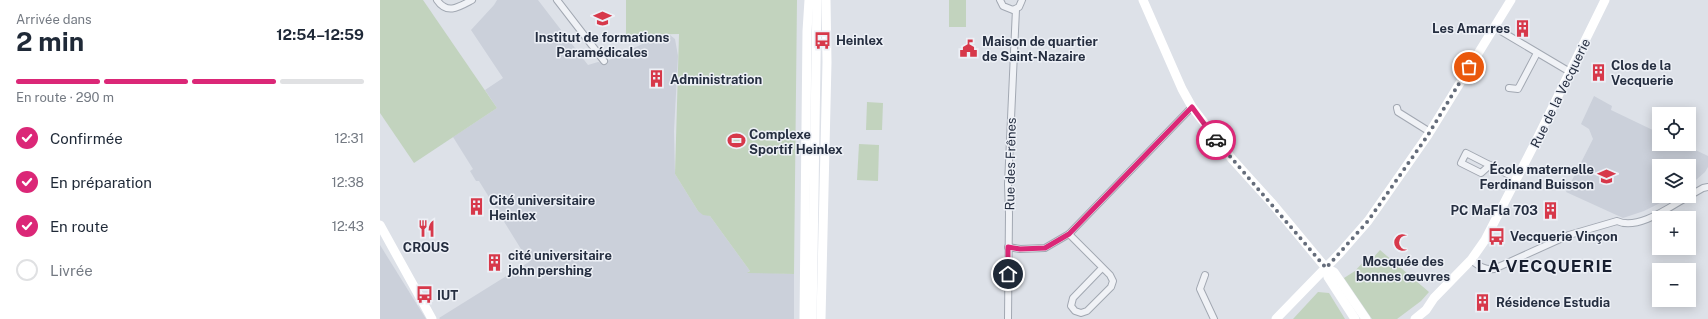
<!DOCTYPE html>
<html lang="fr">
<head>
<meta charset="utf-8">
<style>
  :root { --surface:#fff; --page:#f6f6f7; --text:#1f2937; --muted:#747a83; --line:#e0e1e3; --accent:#db2777 }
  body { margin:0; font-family:"Public Sans",sans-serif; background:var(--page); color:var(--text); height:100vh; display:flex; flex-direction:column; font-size:15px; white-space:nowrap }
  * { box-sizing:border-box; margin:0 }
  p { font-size:13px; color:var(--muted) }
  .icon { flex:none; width:22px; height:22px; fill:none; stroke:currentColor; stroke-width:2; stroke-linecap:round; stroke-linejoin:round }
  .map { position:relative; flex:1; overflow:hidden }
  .sheet { display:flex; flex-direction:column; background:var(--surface); width:380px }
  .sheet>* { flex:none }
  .fabs { position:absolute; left:1272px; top:107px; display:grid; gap:8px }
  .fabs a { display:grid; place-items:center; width:44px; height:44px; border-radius:0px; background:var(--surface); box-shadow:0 2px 10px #0003; font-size:20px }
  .pin { position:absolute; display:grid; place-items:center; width:34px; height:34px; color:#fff; margin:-17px; border:2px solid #fff; border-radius:50%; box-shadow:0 1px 4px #0007 }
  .courier { position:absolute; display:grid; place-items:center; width:40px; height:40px; margin:-20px; border:3px solid #db2777; border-radius:50%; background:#fff; color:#222; box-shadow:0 1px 5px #0007 }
  .overview em { font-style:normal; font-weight:700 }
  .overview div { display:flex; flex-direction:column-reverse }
  .overview { display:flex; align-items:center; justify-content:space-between; height:68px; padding:0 16px }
  h1 { font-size:26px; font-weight:700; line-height:30px }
  .bar { display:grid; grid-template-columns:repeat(4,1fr); gap:6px 4px; align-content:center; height:48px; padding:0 16px }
  .bar i { height:5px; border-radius:3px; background:var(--line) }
  .bar .on { background:var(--accent) }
  .bar p { grid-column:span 4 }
  ol { padding:0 16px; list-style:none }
  li { display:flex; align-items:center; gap:12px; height:44px }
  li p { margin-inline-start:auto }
  li .icon { padding:4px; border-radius:50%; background:var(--accent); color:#fff; stroke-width:4 }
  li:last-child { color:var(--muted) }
  li i { width:22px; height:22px; border:2px solid var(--line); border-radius:50% }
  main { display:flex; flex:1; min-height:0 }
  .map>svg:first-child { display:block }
  .built { fill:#cbd0da }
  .green { fill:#c2d3be }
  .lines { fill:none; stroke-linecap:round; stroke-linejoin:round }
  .street-casing { stroke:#a2a8b2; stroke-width:8 }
  .street { stroke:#f0f2f6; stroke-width:6 }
  .secondary { stroke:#fff; stroke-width:9 }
  .done { stroke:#656d7b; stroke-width:4; stroke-dasharray:0 7.2 }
  .route { stroke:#db2777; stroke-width:5 }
  .labels { text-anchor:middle; stroke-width:3; stroke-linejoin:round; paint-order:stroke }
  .poi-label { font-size:13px; font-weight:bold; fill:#252e40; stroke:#edf0f6; text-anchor:start }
  .street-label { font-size:13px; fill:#252e40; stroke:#edf0f6 }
  .district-label { font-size:17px; font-weight:bold; letter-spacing:1px; fill:#181f30; stroke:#edf0f6 }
</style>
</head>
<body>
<main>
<section class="sheet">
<div class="overview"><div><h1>2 min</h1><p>Arrivée dans</p></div><em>12:54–12:59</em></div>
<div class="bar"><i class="on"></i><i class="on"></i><i class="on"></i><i></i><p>En route · 290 m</p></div>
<ol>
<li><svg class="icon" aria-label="check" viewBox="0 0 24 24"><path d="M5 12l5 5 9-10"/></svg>Confirmée<p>12:31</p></li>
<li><svg class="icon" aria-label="check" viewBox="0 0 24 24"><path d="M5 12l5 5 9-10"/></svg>En préparation<p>12:38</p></li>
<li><svg class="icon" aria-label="check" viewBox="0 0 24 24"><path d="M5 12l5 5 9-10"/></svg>En route<p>12:43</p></li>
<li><i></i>Livrée</li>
</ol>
</section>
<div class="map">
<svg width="1328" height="319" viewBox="0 0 1328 319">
  <rect width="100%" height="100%" fill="#dde1e8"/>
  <!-- built -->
  <g class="built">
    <polygon points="117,0 158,0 208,65 218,62 223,63 281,35 290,35 295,39 298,56 294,131 295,174 318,211 330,216 370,271 368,272 414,274 414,319 60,319 59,318 149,262 99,181 96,181 90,171 93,169 73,137 117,108 105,90 123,78 91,30 114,5"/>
    <polygon points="1214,96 1232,106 1231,110 1279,133 1279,144 1303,144 1328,156 1328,167 1325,172 1309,186 1309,166 1279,166 1279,196 1294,196 1264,211 1243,218 1186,192 1213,139 1209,129 1201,124"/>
    <polygon points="0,245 46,319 0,319"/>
  </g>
  <!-- green -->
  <g class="green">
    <polygon points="0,0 43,0 117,108 34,163 0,113"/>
    <polygon points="246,0 417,0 414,274 367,273 370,271 330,216 323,215 318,211 295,174 299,34 246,35"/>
    <rect x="569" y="0" width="17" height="27"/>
    <polygon points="487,102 503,103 502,130 486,130"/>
    <polygon points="479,144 499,145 498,181 477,180"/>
    <polygon points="1000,250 1049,292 1041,301 1017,319 992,319 964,278 975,271 985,260 992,259"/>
    <polygon points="938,292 949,293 965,319 913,319"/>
  </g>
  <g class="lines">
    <defs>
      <g id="street">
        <path d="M57,0c10,15 22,7 35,0"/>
        <polyline points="177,0 224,61"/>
        <polyline points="620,0 623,6 633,10 639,7 642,0"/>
        <polyline points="1114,27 1190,72"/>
        <polyline points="1129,88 1138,89 1157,53"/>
        <polyline points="1017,108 1018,112 1050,132"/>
        <polyline points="1110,165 1101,173 1081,163 1086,153 1137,179"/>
        <polyline points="1309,196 1323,188 1328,187"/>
        <polyline points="689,234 730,275 733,281 731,287 707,311 701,313 695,311 691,306 693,298 722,268"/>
        <polyline points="628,247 640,249 665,248 689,234 812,107"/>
        <path d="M1091,260c8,6 13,10 23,9l75,-34 48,-14c21,10 54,-15 72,-25"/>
        <polyline points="825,275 820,289 834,319"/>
        <polyline points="628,319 629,214 628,184 636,9"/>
      </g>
    </defs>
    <!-- street casing -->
    <use href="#street" class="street-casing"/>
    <!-- street -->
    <use href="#street" class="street"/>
    <!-- secondary -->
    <g class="secondary">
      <polyline points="763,0 802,89 812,107 852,159 891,202 946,268 954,272 986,319"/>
      <polyline points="0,225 52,319"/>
      <polyline points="946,268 948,277 975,319"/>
      <polyline points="424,319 427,31 429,0"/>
      <polyline points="432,319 437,0"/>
      <polyline points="441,319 447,62 446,0"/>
      <polyline points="896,319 960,253 988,221 1048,135 1131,0"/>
      <polyline points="1035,319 1046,310 1054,298 1091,260 1105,240 1155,143 1225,0"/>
    </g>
  </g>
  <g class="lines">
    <!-- done -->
    <polyline class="done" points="836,140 946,268 988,221 1048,135 1089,67"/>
    <!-- route -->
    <polyline class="route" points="628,274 628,247 640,249 665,248 689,234 812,107 836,140"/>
  </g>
  <!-- icons -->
  <defs>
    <symbol id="university-bare" viewBox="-9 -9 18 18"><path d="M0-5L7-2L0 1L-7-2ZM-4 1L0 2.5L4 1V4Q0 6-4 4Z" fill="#d7384a" stroke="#edf0f6" stroke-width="2.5" paint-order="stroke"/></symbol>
    <symbol id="building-bare" viewBox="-9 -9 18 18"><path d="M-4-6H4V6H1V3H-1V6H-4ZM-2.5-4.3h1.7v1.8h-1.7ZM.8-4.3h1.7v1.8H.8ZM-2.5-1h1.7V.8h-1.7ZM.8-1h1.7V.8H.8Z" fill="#d7384a" stroke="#edf0f6" stroke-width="2.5" paint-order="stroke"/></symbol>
    <symbol id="bus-bare" viewBox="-9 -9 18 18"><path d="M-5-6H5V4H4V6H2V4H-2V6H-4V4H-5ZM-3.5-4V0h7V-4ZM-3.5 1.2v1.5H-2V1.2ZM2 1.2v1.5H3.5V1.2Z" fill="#d7384a" stroke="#edf0f6" stroke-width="2.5" paint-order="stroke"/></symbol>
    <symbol id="civic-bare" viewBox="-9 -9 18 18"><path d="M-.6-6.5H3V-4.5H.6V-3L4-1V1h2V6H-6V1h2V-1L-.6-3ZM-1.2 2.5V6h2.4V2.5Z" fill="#d7384a" stroke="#edf0f6" stroke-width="2.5" paint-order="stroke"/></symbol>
    <symbol id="stadium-bare" viewBox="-9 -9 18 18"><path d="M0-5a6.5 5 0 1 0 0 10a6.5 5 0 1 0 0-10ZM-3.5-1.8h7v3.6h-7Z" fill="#d7384a" stroke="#edf0f6" stroke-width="2.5" paint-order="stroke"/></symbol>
    <symbol id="school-bare" viewBox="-9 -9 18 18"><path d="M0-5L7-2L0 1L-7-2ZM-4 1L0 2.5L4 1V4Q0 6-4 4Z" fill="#d7384a" stroke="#edf0f6" stroke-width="2.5" paint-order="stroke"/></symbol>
    <symbol id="restaurant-bare" viewBox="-9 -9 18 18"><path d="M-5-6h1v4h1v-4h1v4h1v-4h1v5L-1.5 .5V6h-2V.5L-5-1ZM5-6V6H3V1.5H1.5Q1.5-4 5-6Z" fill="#d7384a" stroke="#edf0f6" stroke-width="2.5" paint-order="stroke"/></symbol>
    <symbol id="mosque-bare" viewBox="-9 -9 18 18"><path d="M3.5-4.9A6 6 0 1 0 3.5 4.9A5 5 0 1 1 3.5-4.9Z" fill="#d7384a" stroke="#edf0f6" stroke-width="2.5" paint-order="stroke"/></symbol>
  </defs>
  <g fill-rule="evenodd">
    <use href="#university-bare" x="210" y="6" width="25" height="25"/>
    <use href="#building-bare" x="1130" y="16" width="25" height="25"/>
    <use href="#bus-bare" x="430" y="28" width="25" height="25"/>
    <use href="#civic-bare" x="576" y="36" width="25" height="25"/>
    <use href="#building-bare" x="1206" y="60" width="25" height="25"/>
    <use href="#building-bare" x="264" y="66" width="25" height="25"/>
    <use href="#stadium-bare" x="344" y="128" width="25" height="25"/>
    <use href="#school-bare" x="1214" y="164" width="25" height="25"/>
    <use href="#building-bare" x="84" y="194" width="25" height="25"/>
    <use href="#building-bare" x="1158" y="198" width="25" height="25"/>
    <use href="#restaurant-bare" x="34" y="216" width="25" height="25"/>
    <use href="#bus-bare" x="1104" y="224" width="25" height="25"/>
    <use href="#mosque-bare" x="1010" y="230" width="25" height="25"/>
    <use href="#building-bare" x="102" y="250" width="25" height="25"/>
    <use href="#bus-bare" x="32" y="282" width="25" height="25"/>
    <use href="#building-bare" x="1090" y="290" width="25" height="25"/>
  </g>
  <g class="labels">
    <!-- poi labels -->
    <g class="poi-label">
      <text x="1130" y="33" text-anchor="end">Les Amarres</text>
      <text x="222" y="42" text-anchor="middle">Institut de formations<tspan x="222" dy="15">Paramédicales</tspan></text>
      <text x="456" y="45">Heinlex</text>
      <text x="602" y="46">Maison de quartier<tspan x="602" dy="15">de Saint-Nazaire</tspan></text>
      <text x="1231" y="70">Clos de la<tspan x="1231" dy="15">Vecquerie</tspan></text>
      <text x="290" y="84">Administration</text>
      <text x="369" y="139">Complexe<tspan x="369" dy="15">Sportif Heinlex</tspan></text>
      <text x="1214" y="174" text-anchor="end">École maternelle<tspan x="1214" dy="15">Ferdinand Buisson</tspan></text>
      <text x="109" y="205">Cité universitaire<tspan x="109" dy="15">Heinlex</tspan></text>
      <text x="1158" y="215" text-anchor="end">PC MaFla 703</text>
      <text x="1130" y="241">Vecquerie Vinçon</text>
      <text x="46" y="252" text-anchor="middle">CROUS</text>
      <text x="128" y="260">cité universitaire<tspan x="128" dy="15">john pershing</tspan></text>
      <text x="1023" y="266" text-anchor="middle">Mosquée des<tspan x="1023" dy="15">bonnes œuvres</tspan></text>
      <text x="57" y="300">IUT</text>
      <text x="1116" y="307">Résidence Estudia</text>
    </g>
    <!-- street labels -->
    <g class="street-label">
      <text transform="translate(1180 93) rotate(-64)" y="5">Rue de la Vecquerie</text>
      <text transform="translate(630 164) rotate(-89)" y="5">Rue des Frênes</text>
    </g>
    <!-- district labels -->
    <g class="district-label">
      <text x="1165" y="272">LA VECQUERIE</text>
    </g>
  </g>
</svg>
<div class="fabs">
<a><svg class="icon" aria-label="locate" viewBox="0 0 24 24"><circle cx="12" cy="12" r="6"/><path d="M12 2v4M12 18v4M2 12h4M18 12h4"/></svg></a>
<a><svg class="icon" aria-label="layers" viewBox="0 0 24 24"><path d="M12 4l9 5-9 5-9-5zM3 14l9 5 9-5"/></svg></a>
<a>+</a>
<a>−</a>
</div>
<div class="pin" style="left:1089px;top:67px;background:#ea580c"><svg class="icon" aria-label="bag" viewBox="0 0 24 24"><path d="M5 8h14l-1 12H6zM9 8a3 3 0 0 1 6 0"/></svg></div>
<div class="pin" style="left:628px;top:274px;background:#1f2937"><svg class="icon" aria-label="home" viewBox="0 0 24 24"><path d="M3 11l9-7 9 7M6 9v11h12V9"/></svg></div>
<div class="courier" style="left:836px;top:140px"><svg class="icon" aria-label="car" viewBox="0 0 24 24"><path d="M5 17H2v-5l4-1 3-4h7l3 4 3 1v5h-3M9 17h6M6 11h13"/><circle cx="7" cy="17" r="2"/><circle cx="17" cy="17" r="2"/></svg></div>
</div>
</main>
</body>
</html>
